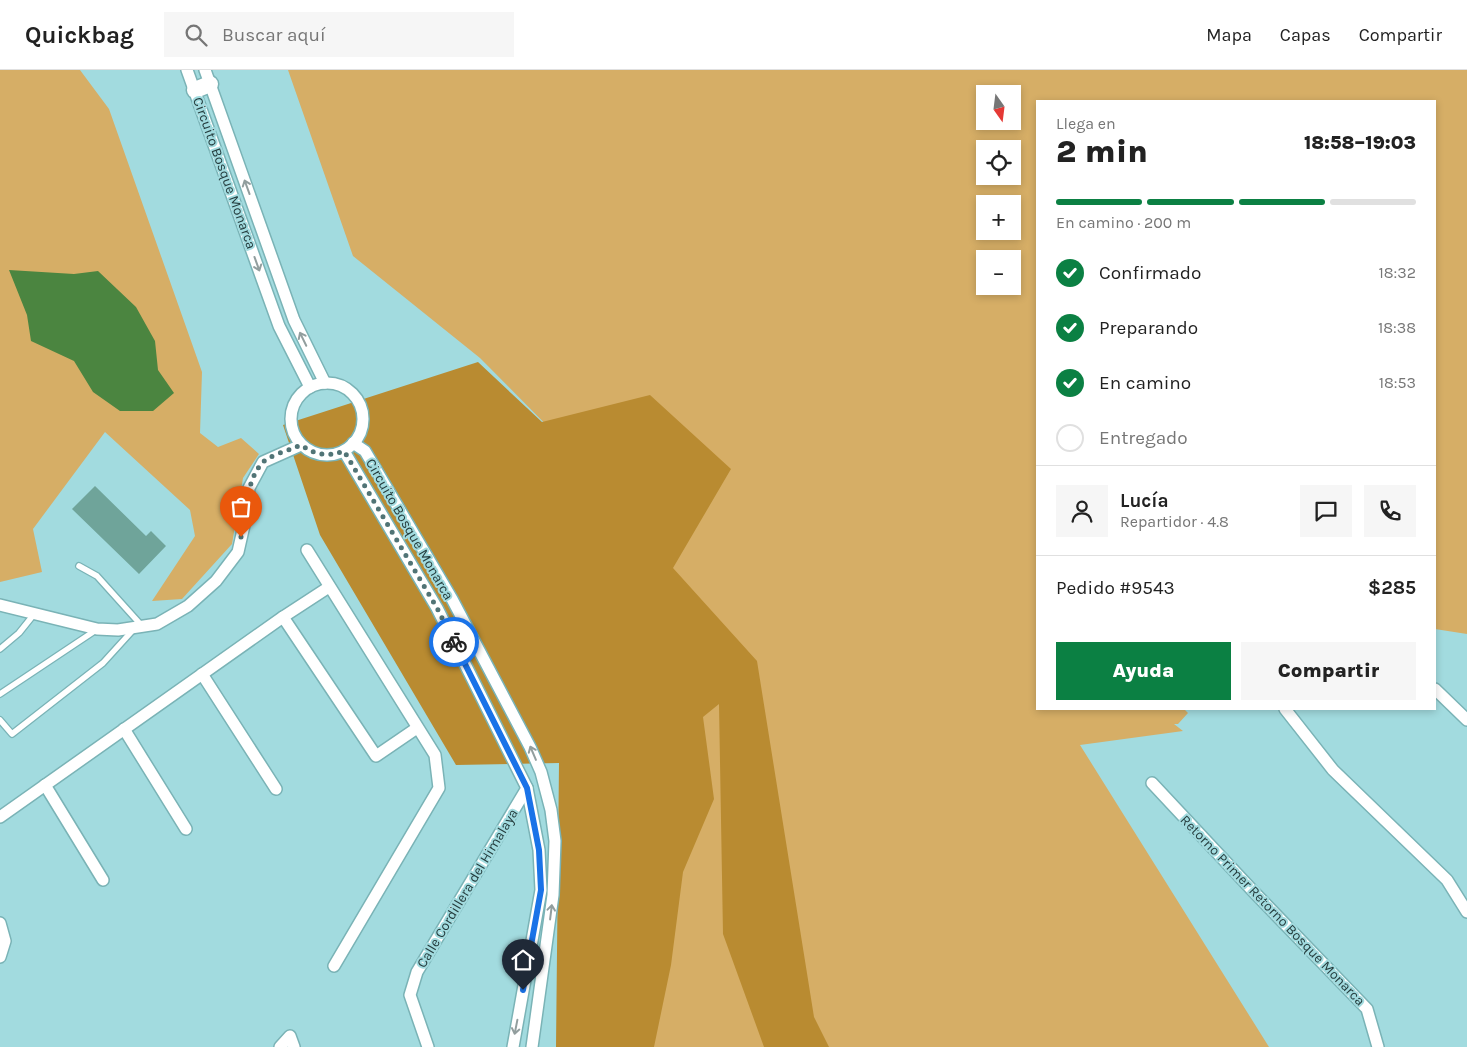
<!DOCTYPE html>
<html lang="es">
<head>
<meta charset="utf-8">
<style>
  :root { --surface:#fff; --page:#f6f6f6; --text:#222; --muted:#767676; --line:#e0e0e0; --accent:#0b8043 }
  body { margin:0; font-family:Karla,sans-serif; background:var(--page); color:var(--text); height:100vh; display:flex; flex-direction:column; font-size:19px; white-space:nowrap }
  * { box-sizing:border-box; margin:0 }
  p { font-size:16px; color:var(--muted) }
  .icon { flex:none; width:28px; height:28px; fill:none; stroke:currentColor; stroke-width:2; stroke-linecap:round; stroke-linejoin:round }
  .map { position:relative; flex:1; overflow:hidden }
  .side { position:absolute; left:1036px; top:30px; width:400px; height:610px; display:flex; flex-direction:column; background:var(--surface); border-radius:0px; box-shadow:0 2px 8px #0003 }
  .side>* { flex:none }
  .needle { width:32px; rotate:166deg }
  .tools { position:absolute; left:976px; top:15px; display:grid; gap:10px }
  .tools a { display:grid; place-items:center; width:45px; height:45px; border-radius:0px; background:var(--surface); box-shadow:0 2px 8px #0003; font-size:25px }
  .pin { position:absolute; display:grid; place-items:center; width:42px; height:42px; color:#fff; margin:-51px -21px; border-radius:50% 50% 50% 0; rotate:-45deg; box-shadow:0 0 5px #0007 }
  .pin .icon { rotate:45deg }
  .courier { position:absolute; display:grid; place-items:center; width:50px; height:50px; margin:-25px; border:4px solid #1a73e8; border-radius:50%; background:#fff; color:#222; box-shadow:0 1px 6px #0007 }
  .head em { font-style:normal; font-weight:800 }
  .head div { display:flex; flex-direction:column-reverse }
  .head { display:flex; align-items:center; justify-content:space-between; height:85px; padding:0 20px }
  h1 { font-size:32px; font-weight:800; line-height:38px }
  .bar { display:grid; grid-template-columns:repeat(4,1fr); gap:8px 5px; align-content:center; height:60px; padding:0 20px }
  .bar i { height:6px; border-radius:4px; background:var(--line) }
  .bar .selected { background:var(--accent) }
  .bar p { grid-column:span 4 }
  .line { display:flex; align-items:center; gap:12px; padding:0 20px; border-top:1px solid var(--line) }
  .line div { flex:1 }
  .round { display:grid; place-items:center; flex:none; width:52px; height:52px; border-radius:0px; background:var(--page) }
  ol { padding:0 20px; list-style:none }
  li { display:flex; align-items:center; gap:15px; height:55px }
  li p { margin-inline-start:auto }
  li .icon { padding:5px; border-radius:50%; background:var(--accent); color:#fff; stroke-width:4 }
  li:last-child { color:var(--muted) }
  li i { width:28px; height:28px; border:2px solid var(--line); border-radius:50% }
  .button { display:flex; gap:10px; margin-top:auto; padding:10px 20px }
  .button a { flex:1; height:58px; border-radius:0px; background:var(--accent); color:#fff; font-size:20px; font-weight:800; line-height:58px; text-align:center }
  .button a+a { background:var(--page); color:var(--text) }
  header { display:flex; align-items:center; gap:30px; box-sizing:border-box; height:70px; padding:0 25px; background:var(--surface); border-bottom:1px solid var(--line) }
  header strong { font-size:24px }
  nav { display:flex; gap:28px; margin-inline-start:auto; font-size:18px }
  .search { width:350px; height:45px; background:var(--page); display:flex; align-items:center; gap:12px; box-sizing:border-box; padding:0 18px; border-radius:0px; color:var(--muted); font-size:19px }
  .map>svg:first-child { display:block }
  .green { fill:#d6ae66; fill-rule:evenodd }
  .forest { fill:#b98b31 }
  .water { fill:#4b8540 }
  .building { fill:#6fa49a }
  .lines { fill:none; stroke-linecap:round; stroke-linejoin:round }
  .lane-casing { stroke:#7ab3b6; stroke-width:8 }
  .street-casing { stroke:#7ab3b6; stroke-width:14 }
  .secondary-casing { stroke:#7ab3b6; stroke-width:19 }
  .lane { stroke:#fff; stroke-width:5.5 }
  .street { stroke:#fff; stroke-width:11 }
  .secondary { stroke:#fff; stroke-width:16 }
  .oneway { stroke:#929e9e }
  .done { stroke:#517476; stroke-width:5; stroke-dasharray:0 9 }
  .route { stroke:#1a73e8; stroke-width:6 }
  .labels { text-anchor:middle; stroke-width:4; stroke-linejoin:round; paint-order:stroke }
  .street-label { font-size:14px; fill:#253d3e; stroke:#a2dbdf }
</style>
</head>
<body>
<header>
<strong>Quickbag</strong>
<div class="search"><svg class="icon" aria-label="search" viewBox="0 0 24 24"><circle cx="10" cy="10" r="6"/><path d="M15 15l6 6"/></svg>Buscar aquí</div>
<nav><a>Mapa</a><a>Capas</a><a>Compartir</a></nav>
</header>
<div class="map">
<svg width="1467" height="977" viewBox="0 0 1467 977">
  <rect width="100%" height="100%" fill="#a2dbdf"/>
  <!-- green -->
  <g class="green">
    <polygon points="0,0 80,0 109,39 202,302 200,363 218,377 241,368 259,384 243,408 232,474 182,529 152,531 195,466 190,440 105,362 33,459 42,502 0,512"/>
    <path d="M288,0h1179v564l-32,-5v-528h-397v608h146l4,4 -10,11h-4l9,7 -103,14 189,302h-650l48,-500 -187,-189 -127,-102zM985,24h27v27h-27zM985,79h27v27h-27zM985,134h27v27h-27zM985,189h27v27h-27z"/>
  </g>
  <!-- forest -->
  <polygon class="forest" points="478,292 542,352 650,325 731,399 673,498 757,591 814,947 829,977 764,977 723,864 719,634 703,647 714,729 683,802 671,895 654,977 556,977 559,693 456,695 320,465 283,355"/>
  <!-- water -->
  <polygon class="water" points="9,200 74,204 98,201 136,237 155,271 158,300 174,323 153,341 120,341 93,322 74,291 31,271 27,245"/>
  <!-- building -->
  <polygon class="building" points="95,416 146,466 151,461 166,476 139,504 72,439"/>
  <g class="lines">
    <defs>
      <g id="lane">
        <polyline points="79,496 97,506 142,556"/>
        <polyline points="0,579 19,563 35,543"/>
        <polyline points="0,624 96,560"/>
        <polyline points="0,650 12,664 103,593 133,560"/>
      </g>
      <g id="street">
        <polyline points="187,0 279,256 310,317"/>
        <polyline points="205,0 294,250 325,313"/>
        <circle cx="327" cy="349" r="36"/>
        <polyline points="353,373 365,381 452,529 530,677 541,702 551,740 555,771 553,825 532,977"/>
        <polyline points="344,381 437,538 527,718 539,780 541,820 513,977"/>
        <polyline points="307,480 435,685 439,718 334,896"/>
        <polyline points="0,535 97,559 118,560 157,554 188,536 216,511 238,482 245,451 249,418 263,392 301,375"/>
        <polyline points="283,547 376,686 417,658"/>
        <polyline points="202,604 276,719"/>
        <polyline points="1435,619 1467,650"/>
        <polyline points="1285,639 1333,700 1447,810 1467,842"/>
        <polyline points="124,659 186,759"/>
        <polyline points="1152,713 1252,820 1367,939 1378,977"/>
        <polyline points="45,715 103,810"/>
        <polyline points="0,747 283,547 329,517"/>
        <polyline points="0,853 5,871 0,887"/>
        <polyline points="280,977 290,966 294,977"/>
        <polyline points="428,977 410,925 417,902 527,718"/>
      </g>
      <polyline id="secondary" points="195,20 210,14"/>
    </defs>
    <!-- lane casing -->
    <use href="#lane" class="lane-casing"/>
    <!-- street casing -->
    <use href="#street" class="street-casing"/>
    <!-- secondary casing -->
    <use href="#secondary" class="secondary-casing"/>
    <!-- lane -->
    <use href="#lane" class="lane"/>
    <!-- street -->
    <use href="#street" class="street"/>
    <!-- secondary -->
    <use href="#secondary" class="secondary"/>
  </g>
  <!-- one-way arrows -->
  <defs><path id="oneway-shaft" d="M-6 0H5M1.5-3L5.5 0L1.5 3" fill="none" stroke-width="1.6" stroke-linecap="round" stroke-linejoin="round" transform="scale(1.25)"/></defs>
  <g class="oneway">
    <use href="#oneway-shaft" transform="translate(247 117) rotate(-110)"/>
    <use href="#oneway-shaft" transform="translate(257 194) rotate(70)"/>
    <use href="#oneway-shaft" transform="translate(303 269) rotate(-116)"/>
    <use href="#oneway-shaft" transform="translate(533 683) rotate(-113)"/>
    <use href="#oneway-shaft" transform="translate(551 842) rotate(-83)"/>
    <use href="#oneway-shaft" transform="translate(516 957) rotate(101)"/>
  </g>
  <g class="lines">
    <!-- done -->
    <path class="done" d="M241,467c6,-25 4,-54 21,-74 6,-7 30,-14 39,-18 14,10 26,12 43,6l93,157 17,34"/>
    <!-- route -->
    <polyline class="route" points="454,572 527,718 539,780 541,820 523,920"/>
  </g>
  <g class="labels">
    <!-- street labels -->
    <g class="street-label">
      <text transform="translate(225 103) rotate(70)" y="5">Circuito Bosque Monarca</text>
      <text transform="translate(410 459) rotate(60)" y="5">Circuito Bosque Monarca</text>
      <text transform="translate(467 818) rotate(-59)" y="5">Calle Cordillera del Himalaya</text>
      <text transform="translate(1273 840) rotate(46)" y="5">Retorno Primer Retorno Bosque Monarca</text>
    </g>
  </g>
</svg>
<div class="tools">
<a><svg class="needle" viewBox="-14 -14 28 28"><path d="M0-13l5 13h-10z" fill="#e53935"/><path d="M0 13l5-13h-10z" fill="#767676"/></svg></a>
<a><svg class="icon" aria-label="locate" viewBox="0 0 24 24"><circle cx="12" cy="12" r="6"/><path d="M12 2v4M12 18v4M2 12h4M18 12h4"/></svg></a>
<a>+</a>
<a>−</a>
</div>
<div class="pin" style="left:241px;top:467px;background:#ea580c"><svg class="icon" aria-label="bag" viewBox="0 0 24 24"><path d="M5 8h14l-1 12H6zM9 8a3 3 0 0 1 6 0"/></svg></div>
<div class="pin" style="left:523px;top:920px;background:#1f2937"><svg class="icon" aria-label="home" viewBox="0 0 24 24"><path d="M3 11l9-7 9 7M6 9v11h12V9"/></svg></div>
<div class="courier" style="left:454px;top:572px"><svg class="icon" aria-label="bike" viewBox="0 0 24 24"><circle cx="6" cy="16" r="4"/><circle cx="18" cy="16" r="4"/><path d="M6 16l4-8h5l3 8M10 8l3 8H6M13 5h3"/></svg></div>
<section class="side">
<div class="head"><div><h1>2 min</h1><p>Llega en</p></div><em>18:58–19:03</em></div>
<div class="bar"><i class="selected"></i><i class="selected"></i><i class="selected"></i><i></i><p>En camino · 200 m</p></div>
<ol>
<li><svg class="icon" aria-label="check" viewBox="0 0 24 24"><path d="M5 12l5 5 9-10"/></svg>Confirmado<p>18:32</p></li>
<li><svg class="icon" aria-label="check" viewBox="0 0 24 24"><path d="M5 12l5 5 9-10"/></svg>Preparando<p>18:38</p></li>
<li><svg class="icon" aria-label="check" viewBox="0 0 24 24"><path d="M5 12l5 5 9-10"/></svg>En camino<p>18:53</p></li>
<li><i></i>Entregado</li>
</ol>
<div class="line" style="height:90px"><a class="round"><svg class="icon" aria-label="person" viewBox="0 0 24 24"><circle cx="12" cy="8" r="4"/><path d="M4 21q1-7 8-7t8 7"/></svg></a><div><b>Lucía</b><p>Repartidor · 4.8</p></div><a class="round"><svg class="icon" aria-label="chat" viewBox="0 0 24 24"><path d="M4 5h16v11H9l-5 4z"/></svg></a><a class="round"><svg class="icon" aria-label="phone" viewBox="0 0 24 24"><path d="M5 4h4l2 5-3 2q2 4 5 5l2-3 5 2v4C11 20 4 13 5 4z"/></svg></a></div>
<div class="line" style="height:65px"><div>Pedido #9543</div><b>$285</b></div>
<div class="button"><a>Ayuda</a><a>Compartir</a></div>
</section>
</div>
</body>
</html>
